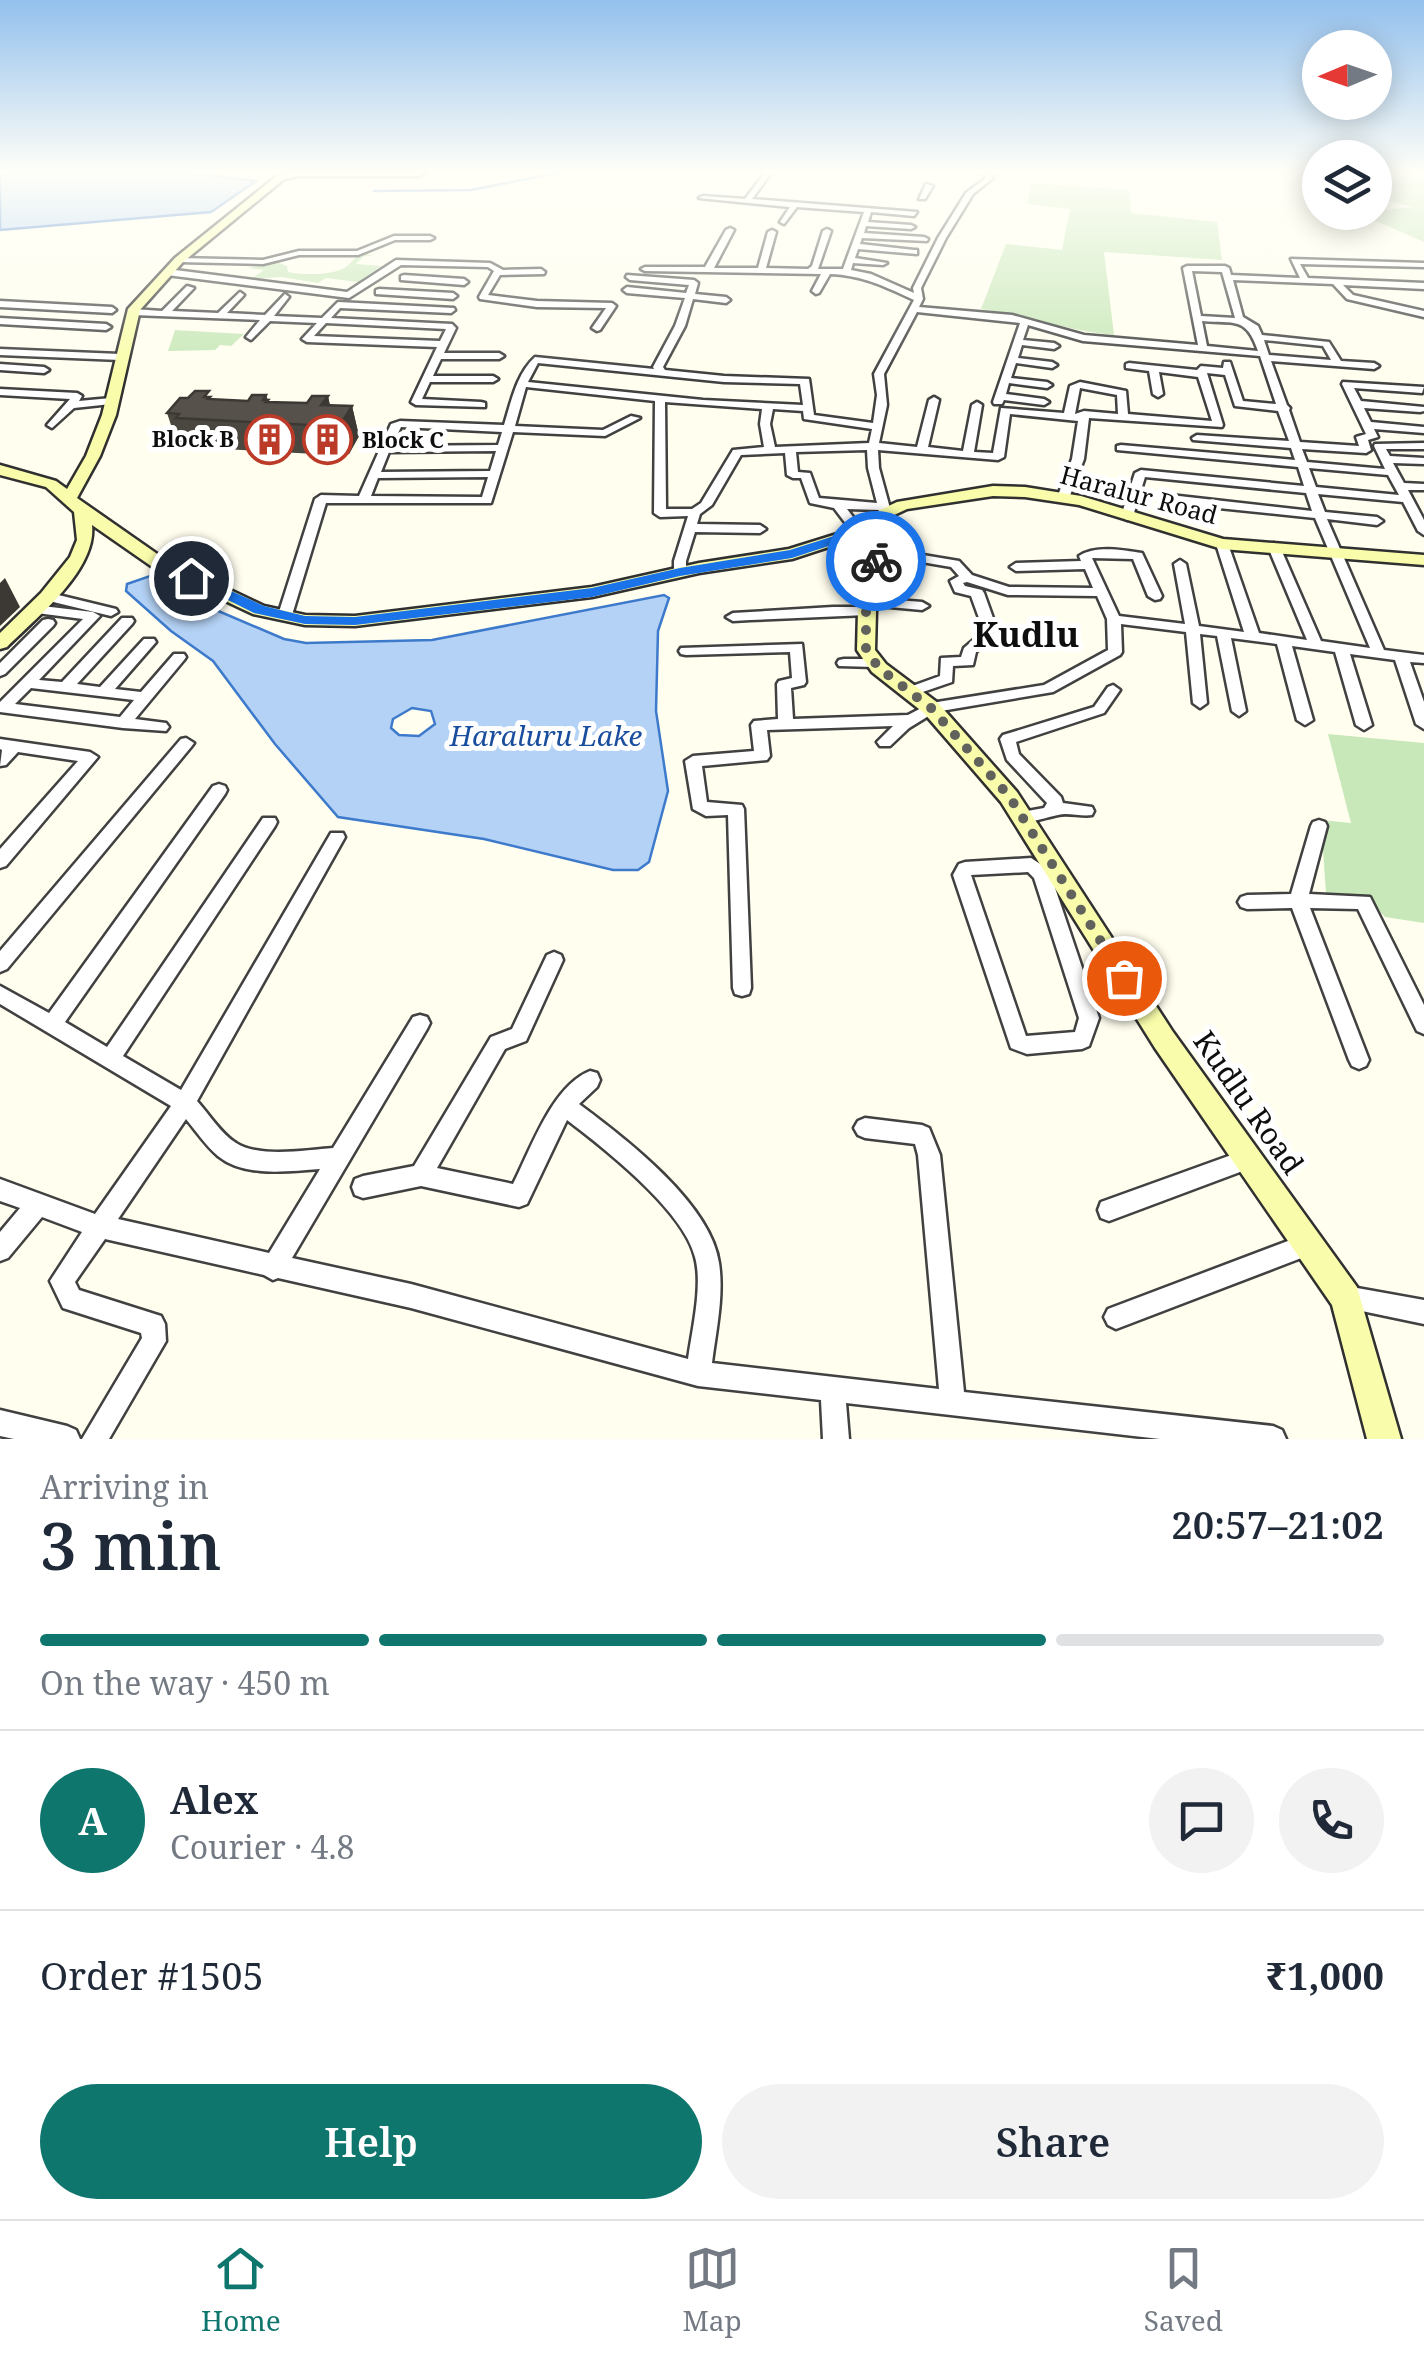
<!DOCTYPE html>
<html lang="en">
<head>
<meta charset="utf-8">
<style>
  :root { --surface:#fff; --page:#f2f2f3; --text:#1f2937; --muted:#747a83; --line:#e0e1e3; --accent:#0f766e }
  body { margin:0; font-family:"Noto Serif",serif; background:var(--page); color:var(--text); height:100vh; display:flex; flex-direction:column; font-size:38px; white-space:nowrap }
  * { box-sizing:border-box; margin:0 }
  p { font-size:32px; color:var(--muted) }
  .icon { flex:none; width:55px; height:55px; fill:none; stroke:currentColor; stroke-width:2; stroke-linecap:round; stroke-linejoin:round }
  .map { position:relative; height:1439px; overflow:hidden }
  .side { display:flex; flex-direction:column; background:var(--surface); flex:1 }
  .side>* { flex:none }
  .needle { width:65px; rotate:268deg }
  .buttons { position:absolute; left:1302px; top:30px; display:grid; gap:20px }
  .buttons a { display:grid; place-items:center; width:90px; height:90px; border-radius:50%; background:var(--surface); box-shadow:0 5px 25px #0003; font-size:50px }
  .pin { position:absolute; display:grid; place-items:center; width:85px; height:85px; color:#fff; margin:-42px; border:5px solid #fff; border-radius:50%; box-shadow:0 2px 10px #0007 }
  .courier { position:absolute; display:grid; place-items:center; width:100px; height:100px; margin:-50px; border:8px solid #1a73e8; border-radius:50%; background:#fff; color:#222; box-shadow:0 2px 12px #0007 }
  .summary em { font-style:normal; font-weight:600 }
  .summary div { display:flex; flex-direction:column-reverse }
  .summary { display:flex; align-items:center; justify-content:space-between; height:170px; padding:0 40px }
  h1 { font-size:65px; font-weight:600; line-height:75px }
  .bar { display:grid; grid-template-columns:repeat(4,1fr); gap:15px 10px; align-content:center; height:120px; padding:0 40px }
  .bar i { height:12px; border-radius:8px; background:var(--line) }
  .bar .on { background:var(--accent) }
  .bar p { grid-column:span 4 }
  .line { display:flex; align-items:center; gap:25px; padding:0 40px; border-top:2px solid var(--line) }
  .line div { flex:1 }
  .round { display:grid; place-items:center; flex:none; width:105px; height:105px; border-radius:52px; background:var(--page) }
  .primary-button { display:flex; gap:20px; margin-top:auto; padding:20px 40px }
  .primary-button a { flex:1; height:115px; border-radius:60px; background:var(--accent); color:#fff; font-size:40px; font-weight:600; line-height:115px; text-align:center }
  .primary-button a+a { background:var(--page); color:var(--text) }
  .menu { display:flex; justify-content:space-around; align-items:center; height:140px; border-top:2px solid var(--line); background:var(--surface); font-size:28px; color:var(--muted) }
  .menu a { display:grid; justify-items:center; gap:5px }
  .menu .on { color:var(--accent) }
  .map>svg:first-child { display:block }
  .green { fill:#c9e8b9 }
  .water { fill:#b4d2f5; stroke:#3d7acb; stroke-width:2.5; fill-rule:evenodd }
  .lines { fill:none; stroke-linecap:round; stroke-linejoin:round }
  .stream { stroke:#3d7acb; stroke-width:2.5 }
  .street-casing { stroke:#414141; stroke-width:5 }
  .secondary-casing { stroke:#303030; stroke-width:5 }
  .street { fill:#fff; fill-rule:evenodd }
  .secondary { fill:#f9fdab; fill-rule:evenodd }
  .wall { fill:#4a4640 }
  .shaded-wall { fill:#3c3934 }
  .building { fill:#56514a; stroke:#3c3934; stroke-width:2.5 }
  .route { fill:#1a73e8 }
  .done { stroke:#62625d; stroke-width:10; stroke-dasharray:0 18 }
  .labels { text-anchor:middle; stroke-width:10; stroke-linejoin:round; paint-order:stroke }
  .far-poi-label { font-size:22px; font-weight:bold; fill:#0e0e0e; stroke:#fff; text-anchor:end }
  .street-label { font-size:25px; fill:#0e0e0e; stroke:#fff }
  .water-label { font-size:28px; font-style:italic; fill:#194d9d; stroke:#fff }
  .near-street-label { font-size:30px; fill:#0e0e0e; stroke:#fff }
  .district-label { font-size:35px; font-weight:bold; fill:#0e0e0e; stroke:#fff }
</style>
</head>
<body>
<div class="map">
<svg width="1424" height="1439" viewBox="0 0 1424 1439">
  <rect width="100%" height="100%" fill="#fffeef"/>
  <!-- green -->
  <g class="green">
    <polygon points="1375,175 1424,180 1424,242 1358,213 1413,207 1375,197"/>
    <path d="M1031,183l99,7 1,23 86,9 5,38 -118,-8 10,83c-45,-4 -88,-19 -133,-26l25,-65 56,6 8,-41 -43,-5z"/>
    <path d="M366,254l8,2h-10l-8,8 25,2 -23,16 -32,-4 -8,5 -36,-6 -31,2 13,-9 -16,-2 29,-6 10,4 1,6c13,3 48,4 59,-6 8,-6 6,-10 19,-12z"/>
    <polygon points="175,330 244,334 231,346 220,345 215,350 168,351"/>
    <polygon points="1328,734 1424,743 1424,923 1385,917 1367,897 1326,894 1321,820 1351,823"/>
  </g>
  <!-- water -->
  <g class="water">
    <polygon points="0,173 189,173 256,181 211,212 0,230"/>
    <path d="M150,576l59,31 75,32 22,4 126,-3 232,-45 5,3 -11,33 -2,80 12,80 -19,71 -11,8h-25l-129,-31 -146,-22 -63,-73 -62,-83 -42,-30 -45,-40 1,-7zM412,708l19,3 4,13 -16,12 -20,-1 -8,-7 2,-9z"/>
  </g>
  <g class="lines">
    <!-- stream -->
    <polyline class="stream" points="374,191 471,190 558,173"/>
    <defs>
      <g id="street">
        <path d="M765,173h6l-19,26 165,13 -3,4 -43,-4 -3,10 43,3 4,2 -4,2 -45,-3 -2,7 60,4 4,2 -1,2 -65,-3 -2,6 54,6h3v4l-59,-5 -3,9 32,5 -4,2 -30,-2 -2,7 20,4 43,19 -1,-5 25,-50 28,-45 20,-15 -2,-5h6l3,5 -20,16 -27,44 -25,50 2,11 -4,8 93,8 72,20 114,10 -15,-77 4,-2h38l4,2 2,7 69,3 -9,-19 133,4v4l-124,-3 8,14 116,5v6l-81,-4 10,10 71,16v6l-77,-18 -14,-15 -100,-4 10,37 15,9 4,9 67,7 12,19 33,2 5,3 -5,3 -103,-8 16,44 3,3 -1,2 11,32 59,4 -3,-9 10,-3 -24,-50 1,-2 81,5 -2,6 -68,-5 7,13 63,6v4l-4,1 -56,-4 7,14 53,5v6l-50,-4 4,8 -10,3 3,10 -5,3 -64,-4 5,13 78,7 -11,-23 1,-2 49,-1v6h-38l4,7 34,2v6l-31,-1 11,20 20,1v6h-16l16,30v15l-6,-4 -15,-29 -85,-8 7,18 52,5 6,4 -6,4 -50,-6 57,131 40,5v8l-14,-1 14,40v27l-8,-5 -21,-64 -45,-6 22,71 -8,5 -8,-5 -21,-73 -43,-6 21,74 -8,5 -8,-5 -20,-76 -46,-6 15,73 -7,5 -7,-5 -15,-75 -17,-2 7,69 -7,5 -7,-5 -7,-71 -65,-8 1,28 -2,3 -67,37 -118,20 -26,16 -19,18h-10l-3,-4 16,-16 -126,4 3,26 -3,4 -65,6 5,36 35,3 2,4 7,179 -2,6 -7,2 -7,-2 -2,-6 -5,-173 -22,1 -13,-7 -8,-48 8,-5 61,-5 -3,-26 3,-4 24,-2 -1,-35 2,-3 13,-3 -2,-26 -104,3 -5,-1 -2,-3 2,-3 121,-4 4,38 -2,3 -13,3 2,31 115,-4 23,-12 113,-18 64,-35 -1,-31 -10,-23 -89,-1 -41,-13 -4,1 2,3 17,4 2,3 9,25 -2,20 -15,14 -3,13 -20,1 -1,16 -38,13h-10l-2,-3 2,-3 36,-13 1,-18 20,-1 3,-9 13,-11 2,-19 -8,-22 -16,-4 -5,-11 9,-5 -8,-9 -41,-7 -19,-9 -26,-2v-6h28l24,11 42,7 13,14 37,12 84,1 -8,-19 -69,2 -6,-4 6,-4 65,-2 -2,-5c16,-11 44,-6 63,-3l20,43 -2,3 -5,1 -7,-4 -15,-37 -41,-1 27,58 66,8 -11,-60 6,-4 6,4 13,62 45,6 -28,-88 6,-4 6,4 31,89 48,7 -39,-93 6,-4 6,4 41,94 49,7 -55,-130 -145,-15 -6,-4 6,-4 142,16 -6,-18 -161,-16 -12,39 -6,4 -6,-4 14,-43 6,-3 163,16 -6,-19 -181,-17v-4l4,-1 174,15 -4,-12 -98,-8 -1,-2 5,-3 92,6 -11,-30 -43,-5 -10,-31 -18,-2 16,52 -1,2 -133,-9 -5,41 -15,39 -6,4 -6,-4 15,-39 6,-38 -68,-7 -6,43 -6,3 -120,-10 1,18 12,44 -6,4 -4,-1 -2,-5 -32,-1 16,21 -6,4 -4,-1 -19,-25 -24,-5 -9,-25h-8l-6,-3 -2,-22 -44,2 -29,50 -12,9 -3,10 63,1 6,4 -6,4 -65,-1 -9,29v11l-6,4 -6,-4v-11l14,-45 -28,1 -6,-4 1,-112 -129,-14 -11,39 88,4 28,-14 9,2 -35,18 -92,-4 -22,71h-165l-34,112 -7,4 -5,-1 -2,-3 37,-116 6,-4 38,1 32,-72 9,-3 104,4c7,-23 13,-52 31,-68l119,12 -1,-2 22,-41 10,-28 -58,-5 -4,-3 4,-3 59,6 3,-8 -59,-5 -4,-3 1,-2 67,5 4,3 -3,11 31,3 4,3 -4,3 -33,-4 -8,27 -22,41 2,3 59,6 85,3 5,36 59,8 4,-28 -3,-21 40,-74c-28,-13 -52,-25 -84,-26l-11,19 -3,1 -4,-3 9,-17 -176,-3 -4,-2 4,-2h60l21,-37 4,-2 4,2 -20,38h44l10,-36 4,-2 4,2 -10,36 42,1 4,-3 11,-35 4,-2 4,2 -13,38h25l21,-57 -67,-5 -13,17 -4,-2 10,-15 -91,-9 4,-2 42,3zM1192,271l30,1 13,46 -34,-2zM917,312l103,11 -27,79 1,2h8l2,-4 40,5 5,-3 -5,-3 -38,-5 3,-11 38,5 5,-3 -5,-3 -36,-4 5,-15 36,5 5,-3 -5,-3 -34,-4 4,-13 32,4 5,-3 -5,-3 -31,-3 5,-15 55,16 177,15 16,48 -33,-3 -13,-39h-6l-1,6 -22,-2 -4,4 -68,-7 -3,1v4l23,3 4,23 5,3 5,-3 -4,-22 39,5 14,44 -84,-7 -2,-23 -46,-9 -10,4 -6,27 -63,-5 -8,45 -19,-1 8,-47 -5,-3 -5,3 -9,46 -35,-4 11,-47 -5,-3 -5,3 -12,47 -38,-4 8,-38 -3,-31zM1202,321c33,3 44,-5 56,30l-51,-5zM1264,340l59,6 8,14 -62,-5zM538,363l186,19 76,2 3,21 -100,-5 -175,-18zM1080,388l37,7 1,19 -34,-3 -9,3zM665,402l97,7 -2,15 4,23 -31,3 -32,53 -9,6h-26zM773,409l30,2 1,8 68,10 -3,14 -94,4 -5,-23zM401,427l101,5 -4,13 -106,1zM867,450l1,18 9,35 -58,-5 -9,-25 -12,-1 -2,-20zM496,451l-6,20 -109,1 8,-20zM1309,468l79,7 11,20 -83,-8zM488,477l-6,20 -111,-1 7,-18z"/>
        <polygon points="926,184 933,186 925,199 919,199"/>
        <polygon points="394,236 430,236 434,238 430,240 395,240 358,255 299,255 263,264 179,262 175,260 179,258 263,260 299,251 357,251"/>
        <polygon points="396,260 490,263 503,270 541,269 545,272 544,274 500,275 488,295 537,301 612,303 616,306 600,330 597,331 592,328 606,308 537,307 480,299 479,297 494,271 488,267 401,265 349,298 167,275 163,272 167,269 347,292"/>
        <polygon points="404,275 464,279 468,282 464,285 401,280 401,276"/>
        <path d="M187,286l7,2 -22,23 46,2 22,-21 4,3 -17,18 38,2 20,-21 4,3 -15,19 48,2 16,-16 116,6 1,2 -4,3 -111,-5 -9,10 121,6 4,4 -12,25h55l5,3 -5,3h-58l-8,17h60l5,3 -5,3h-63l-8,17 59,3 4,1v4l-69,-2 -5,-3 26,-55 -130,-5 -5,-3 15,-16 -47,-2 -19,19 -5,-3 14,-17 -127,-5 -4,-3 4,-3 29,2zM326,323l120,6 -6,12 -126,-5z"/>
        <polygon points="379,289 453,293 457,296 453,299 376,294 376,290"/>
        <polygon points="0,301 112,307 116,310 112,313 0,307"/>
        <polygon points="0,318 106,324 111,327 106,330 0,324"/>
        <polygon points="0,349 120,354 125,357 120,360 0,355"/>
        <polygon points="0,364 44,367 49,370 44,373 0,370"/>
        <polygon points="0,389 77,393 82,396 79,401 111,398 116,401 111,404 74,408 52,428 47,425 70,399 0,395"/>
        <polygon points="46,592 116,609 118,612 111,616 41,599 39,596"/>
        <polygon points="873,598 922,602 929,606 922,610 868,605 866,602"/>
        <path d="M34,605l59,7 7,4 -61,64 23,2 60,-64h10l2,3 -2,3 -55,60 23,3 44,-48h10l2,3 -41,47 26,3 33,-38h10l2,3 -2,3 -49,59 31,4 3,4 -3,4 -43,-3 -123,-16v-10l83,-83 -54,-7 -2,-3zM31,688l103,12 -14,17 -105,-13z"/>
        <polygon points="833,607 867,607 874,611 867,615 750,620 733,621 726,617 733,613"/>
        <polygon points="48,619 53,620 55,623 53,626 5,674 0,676 0,663 43,620"/>
        <polygon points="844,659 875,659 882,663 875,667 839,666 837,663 839,660"/>
        <path d="M1113,685l7,5 -16,23 -88,29 3,12 42,43 2,6 29,4 2,4 -2,4c-11,2 -24,-3 -34,0 -15,3 -27,9 -42,6l-2,-4 2,-4 28,-5 3,-5 -40,-43 -7,-21 3,-4 91,-28 14,-20z"/>
        <polygon points="186,738 194,743 191,747 7,969 0,972 0,951 181,739"/>
        <polygon points="0,739 90,752 98,757 6,866 0,868 0,849 78,761 18,752 6,765 0,766 2,750 0,749"/>
        <path d="M219,784l6,2 2,4 -2,4 -160,228 42,25 156,-229h12l2,4 -2,4 -152,230 58,34 150,-257h12l2,4 -148,264c12,13 24,33 39,42 23,15 71,7 97,5l80,-131 7,-2 7,2 3,6 -3,6 -135,229 119,26 277,75c4,-29 15,-74 7,-102 -11,-46 -91,-109 -128,-137l-40,84 -8,3 -98,-21 -58,12 -8,-3 -3,-8 3,-8 8,-3 51,-10 77,-129 21,-8 35,-74 7,-3 7,3 2,5 -37,81 -21,8 -68,119 76,16c18,-35 39,-98 77,-113l7,2 3,7 -3,7 -18,17c46,34 132,100 140,159 5,33 -3,68 -7,100l227,26 -21,-234 -3,-11 -50,-6 -7,-3 -4,-7 4,-7 7,-3 57,7 7,3 11,27 24,237 309,34 9,4 4,9h-126l-314,-36 3,36h-26l-2,-39 -123,-14 -287,-78 -133,-30 -5,2 -9,-5 -159,-36 -30,43 4,8 82,26 4,8 1,17 -57,98h-27l60,-101 -1,-5 -78,-25 -13,-27 32,-49 -40,-15 -34,41 -8,3v-29l20,-24 -20,-7v-22l95,35 76,-108 -171,-102v-18l49,27 164,-227zM186,1119c10,12 20,27 32,37 27,22 70,15 102,13l-51,84 -151,-34z"/>
        <polygon points="1319,820 1325,822 1327,826 1309,894 1370,897 1424,1005 1424,1034 1417,1031 1358,909 1310,908 1369,1060 1366,1066 1359,1069 1352,1066 1349,1060 1292,908 1247,909 1241,907 1238,902 1241,897 1247,895 1291,894 1311,826 1313,822"/>
        <path d="M1031,858l14,9h18l3,5 -3,5 -11,2 47,139 -10,28 -7,3 -55,5 -16,-6 -58,-173 6,-11 6,-2zM1028,872l6,6 45,140 -4,14 -49,4 -55,-161z"/>
        <polygon points="1248,1149 1256,1152 1259,1159 1256,1166 1109,1221 1101,1218 1098,1210 1101,1202"/>
        <polygon points="1309,1233 1317,1236 1320,1244 1317,1252 1116,1329 1108,1325 1104,1317 1108,1309"/>
        <polygon points="1346,1286 1424,1300 1424,1324 1338,1306 1334,1298 1338,1290"/>
        <polygon points="0,1410 67,1426 76,1430 80,1439 14,1439 0,1436"/>
      </g>
      <path id="secondary" d="M288,173h136l-5,3h-121l-14,3 -101,83 -43,48 -24,105 -16,41 -23,42 86,60 101,48 41,9 50,1 237,-29 107,-24 90,-14 61,-19 13,-12 34,-16 96,-16 32,1 56,9 142,43 201,16v10l-202,-16 -143,-44 -54,-8 -32,-1 -86,13 -32,15 -10,9 19,21 1,42 -9,15 -1,39 11,14 52,39 79,89 156,240 184,255 44,152h-34l-35,-134 -177,-257 -154,-246 -77,-89 -52,-41 -15,-22 1,-39 9,-15 1,-41 -15,-16 -61,20 -93,14 -107,24 -237,29 -50,-1 -52,-11 -102,-48 -59,-41c5,45 -56,93 -85,122l-7,2v-16l41,-40 29,-36 7,-17 -3,-28 -28,-25 -46,-12v-10l56,16 11,8 19,-33 16,-41 26,-106 47,-51 103,-83z"/>
    </defs>
    <!-- street casing -->
    <use href="#street" class="street-casing"/>
    <!-- secondary casing -->
    <use href="#secondary" class="secondary-casing"/>
    <!-- street -->
    <use href="#street" class="street"/>
    <!-- secondary -->
    <use href="#secondary" class="secondary"/>
  </g>
  <!-- wall -->
  <polygon class="wall" points="266,395 269,402 307,403 328,396 330,406 352,406 359,436 349,454 335,455 186,447 184,443 177,443 167,413 188,398 248,401"/>
  <!-- shaded-wall -->
  <g class="shaded-wall">
    <polygon points="328,396 334,425 352,406 359,436 349,454 335,455 321,405"/>
    <polygon points="5,578 20,607 0,626 0,583"/>
  </g>
  <!-- building -->
  <polygon class="building" points="195,391 209,391 204,397 210,397 208,399 248,401 252,395 266,395 263,400 268,400 266,402 307,403 312,396 328,396 321,405 352,406 341,424 328,426 176,418 179,414 167,413 180,398 188,398"/>
  <!-- sky -->
  <linearGradient id="sky" x2="0" y2="1"><stop stop-color="#93c0ed"/><stop offset="0.46" stop-color="#fffff8"/><stop offset="1" stop-color="#fffff8" stop-opacity="0"/></linearGradient>
  <rect width="1424" height="374" fill="url(#sky)"/>
  <!-- route -->
  <polygon class="route" points="856,529 881,551 881,564 871,564 869,554 853,538 792,558 680,576 592,597 355,625 305,624 254,613 184,578 196,575 264,606 305,616 355,617 592,588 680,568 790,550"/>
  <g class="lines">
    <!-- done -->
    <polyline class="done" points="876,561 876,596 866,611 866,650 879,668 931,708 1009,796 1124,978"/>
  </g>
  <!-- icons -->
  <defs>
    <symbol id="building-ring" viewBox="-11 -11 22 22"><circle r="9.5" fill="#fff" stroke="#bb3a28" stroke-width="1.5"/><path d="M-4-6H4V6H1V3H-1V6H-4ZM-2.5-4.3h1.7v1.8h-1.7ZM.8-4.3h1.7v1.8H.8ZM-2.5-1h1.7V.8h-1.7ZM.8-1h1.7V.8H.8Z" fill="#bb3a28"/></symbol>
  </defs>
  <g fill-rule="evenodd">
    <use href="#building-ring" x="242" y="412" width="55" height="55"/>
    <use href="#building-ring" x="300" y="412" width="55" height="55"/>
  </g>
  <g class="labels">
    <!-- far-poi labels -->
    <g class="far-poi-label">
      <text x="234" y="447">Block B</text>
      <text x="362" y="448" text-anchor="start">Block C</text>
    </g>
    <!-- street labels -->
    <g class="street-label">
      <text transform="translate(1139 495) rotate(15)" y="9">Haralur Road</text>
    </g>
    <!-- water labels -->
    <g class="water-label">
      <text x="546" y="746">Haraluru Lake</text>
    </g>
    <!-- near-street labels -->
    <g class="near-street-label">
      <text transform="translate(1248 1103) rotate(55)" y="10">Kudlu Road</text>
    </g>
    <!-- district labels -->
    <g class="district-label">
      <text x="1026" y="647">Kudlu</text>
    </g>
  </g>
</svg>
<div class="buttons">
<a><svg class="needle" viewBox="-14 -14 28 28"><path d="M0-13l5 13h-10z" fill="#e53935"/><path d="M0 13l5-13h-10z" fill="#747a83"/></svg></a>
<a><svg class="icon" aria-label="layers" viewBox="0 0 24 24"><path d="M12 4l9 5-9 5-9-5zM3 14l9 5 9-5"/></svg></a>
</div>
<div class="pin" style="left:1124px;top:978px;background:#ea580c"><svg class="icon" aria-label="bag" viewBox="0 0 24 24"><path d="M5 8h14l-1 12H6zM9 8a3 3 0 0 1 6 0"/></svg></div>
<div class="pin" style="left:191px;top:578px;background:#1f2937"><svg class="icon" aria-label="home" viewBox="0 0 24 24"><path d="M3 11l9-7 9 7M6 9v11h12V9"/></svg></div>
<div class="courier" style="left:876px;top:561px"><svg class="icon" aria-label="bike" viewBox="0 0 24 24"><circle cx="6" cy="16" r="4"/><circle cx="18" cy="16" r="4"/><path d="M6 16l4-8h5l3 8M10 8l3 8H6M13 5h3"/></svg></div>
</div>
<section class="side">
<div class="summary"><div><h1>3 min</h1><p>Arriving in</p></div><em>20:57–21:02</em></div>
<div class="bar"><i class="on"></i><i class="on"></i><i class="on"></i><i></i><p>On the way · 450 m</p></div>
<div class="line" style="height:180px"><b class="round" style="background:var(--accent);color:#fff">A</b><div><b>Alex</b><p>Courier · 4.8</p></div><a class="round"><svg class="icon" aria-label="chat" viewBox="0 0 24 24"><path d="M4 5h16v11H9l-5 4z"/></svg></a><a class="round"><svg class="icon" aria-label="phone" viewBox="0 0 24 24"><path d="M5 4h4l2 5-3 2q2 4 5 5l2-3 5 2v4C11 20 4 13 5 4z"/></svg></a></div>
<div class="line" style="height:130px"><div>Order #1505</div><b>₹1,000</b></div>
<div class="primary-button"><a>Help</a><a>Share</a></div>
</section>
<nav class="menu">
<a class="on"><svg class="icon" aria-label="home" viewBox="0 0 24 24"><path d="M3 11l9-7 9 7M6 9v11h12V9"/></svg>Home</a>
<a><svg class="icon" aria-label="map" viewBox="0 0 24 24"><path d="M3 6l6-2 6 2 6-2v14l-6 2-6-2-6 2zM9 4v14M15 6v14"/></svg>Map</a>
<a><svg class="icon" aria-label="saved" viewBox="0 0 24 24"><path d="M7 4h10v16l-5-4-5 4z"/></svg>Saved</a>
</nav>
</body>
</html>
